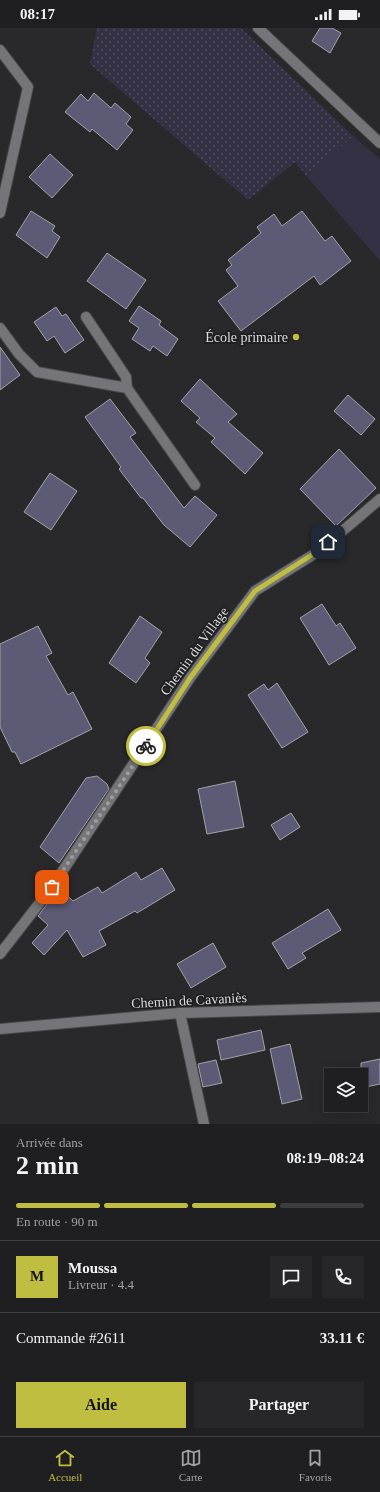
<!DOCTYPE html>
<html lang="fr">
<head>
<meta charset="utf-8">
<style>
  :root { --surface:#1f1f21; --page:#27272a; --text:#f1f3f6; --muted:#a1a2a5; --line:#3c3d3f; --accent:#c0be40 }
  body { margin:0; font-family:Georgia,serif; background:var(--page); color:var(--text); height:100vh; display:flex; flex-direction:column; font-size:15px; white-space:nowrap }
  * { box-sizing:border-box; margin:0 }
  p { font-size:13px; color:var(--muted) }
  .icon { flex:none; width:22px; height:22px; fill:none; stroke:currentColor; stroke-width:2; stroke-linecap:round; stroke-linejoin:round }
  .map { position:relative; height:1096px; overflow:hidden }
  .side { display:flex; flex-direction:column; background:var(--surface); flex:1 }
  .side>* { flex:none }
  .controls { position:absolute; left:324px; top:1040px; display:grid; gap:8px }
  .controls a { display:grid; place-items:center; width:44px; height:44px; border-radius:0px; background:var(--surface); box-shadow:0 4px 16px #0002,0 0 0 1px var(--line); font-size:20px }
  .pin { position:absolute; display:grid; place-items:center; width:34px; height:34px; color:#fff; margin:-17px; border-radius:8px; box-shadow:0 2px 6px #0006 }
  .courier { position:absolute; display:grid; place-items:center; width:40px; height:40px; margin:-20px; border:3px solid #c0be40; border-radius:50%; background:#fff; color:#222; box-shadow:0 1px 5px #0007 }
  .head em { font-style:normal; font-weight:600 }
  .head div { display:flex; flex-direction:column-reverse }
  .head { display:flex; align-items:center; justify-content:space-between; height:68px; padding:0 16px }
  h1 { font-size:26px; font-weight:600; line-height:30px }
  .bar { display:grid; grid-template-columns:repeat(4,1fr); gap:6px 4px; align-content:center; height:48px; padding:0 16px }
  .bar i { height:5px; border-radius:3px; background:var(--line) }
  .bar .active { background:var(--accent) }
  .bar p { grid-column:span 4 }
  .line { display:flex; align-items:center; gap:10px; padding:0 16px; border-top:1px solid var(--line) }
  .line div { flex:1 }
  .round { display:grid; place-items:center; flex:none; width:42px; height:42px; border-radius:0px; background:var(--page) }
  .cta { display:flex; gap:8px; margin-top:auto; padding:8px 16px }
  .cta a { flex:1; height:46px; border-radius:0px; background:var(--accent); color:#111; font-size:16px; font-weight:600; line-height:46px; text-align:center }
  .cta a+a { background:var(--page); color:var(--text) }
  .status { display:flex; justify-content:space-between; align-items:center; height:28px; padding:0 20px; background:var(--surface); direction:ltr }
  .status svg { height:11px; fill:currentColor }
  .tabs { display:flex; justify-content:space-around; align-items:center; height:56px; border-top:1px solid var(--line); background:var(--surface); font-size:11px; color:var(--muted) }
  .tabs a { display:grid; justify-items:center; gap:2px }
  .tabs .active { color:var(--accent) }
  .map>svg:first-child { display:block }
  .green { fill:#333143 }
  .park { fill:url(#park-dots) }
  .building { fill:#5c5a74; stroke:#a3a3a7 }
  .lines { fill:none; stroke-linecap:round; stroke-linejoin:round }
  .lane-casing { stroke:#464649; stroke-width:12 }
  .street-casing { stroke:#464649; stroke-width:12 }
  .lane { stroke:#757579; stroke-width:10 }
  .street { stroke:#757579; stroke-width:10 }
  .done { stroke:#9d9da0; stroke-width:4; stroke-dasharray:0 7.2 }
  .route { stroke:#c0be40; stroke-width:5 }
  .poi-dot { fill:#c0be40; stroke:#1f1f22; stroke-width:1.5 }
  .labels { text-anchor:middle; stroke-width:3.5; stroke-linejoin:round; paint-order:stroke }
  .poi-label { font-size:14px; fill:#dcdcde; stroke:#1f1f22; text-anchor:end }
  .street-label { font-size:14px; fill:#dcdcde; stroke:#1f1f22 }
</style>
</head>
<body>
<div class="status"><b>08:17</b><svg viewBox="0 0 49 12"><path d="M0 12V9h3v3zM5 12V6h3v6zM10 12V3h3v9zM15 12V0h3v12zM26 1h20v11H26zM47 4h2v5h-2z"/></svg></div>
<div class="map">
<svg width="380" height="1096" viewBox="0 0 380 1096">
  <defs>
    <pattern id="park-dots" width="8" height="8" patternUnits="userSpaceOnUse"><rect width="8" height="8" fill="#333143"/><path d="M2 2h.1M6 6h.1" fill="none" stroke="#504e5e" stroke-width="1.8" stroke-linecap="round"/></pattern>
  </defs>
  <rect width="100%" height="100%" fill="#29292c"/>
  <!-- green -->
  <polygon class="green" points="353,108 380,131 380,233 307,149"/>
  <!-- park -->
  <polygon class="park" points="97,0 241,0 353,108 307,149 295,134 248,172 90,36"/>
  <!-- building -->
  <g class="building">
    <polygon points="320,0 332,0 341,5 330,25 312,13"/>
    <polygon points="94,65 111,80 115,75 131,89 126,96 133,102 117,122 92,101 90,104 65,84 81,66 88,73"/>
    <polygon points="50,126 73,147 52,170 29,149"/>
    <polygon points="31,183 55,198 52,203 60,209 47,230 16,207"/>
    <polygon points="302,183 325,213 332,208 351,233 320,257 314,248 241,303 218,273 238,258 226,242 232,237 228,232 261,205 257,199 274,186 282,198"/>
    <polygon points="107,225 146,252 126,281 87,253"/>
    <polygon points="139,278 161,293 159,297 178,311 167,328 153,318 150,323 132,311 139,300 129,293"/>
    <polygon points="56,279 62,288 66,286 84,312 65,325 54,308 47,313 34,294"/>
    <polygon points="0,319 20,347 0,362"/>
    <polygon points="200,351 237,386 228,394 263,425 245,446 211,414 215,410 196,394 200,390 181,373"/>
    <polygon points="348,367 375,391 361,407 334,383"/>
    <polygon points="110,371 136,405 130,409 184,480 195,468 217,487 190,519 164,497 143,470 141,470 119,441 121,439 85,389"/>
    <polygon points="339,421 376,460 336,498 300,461"/>
    <polygon points="50,445 77,463 51,502 24,484"/>
    <polygon points="322,576 336,598 340,595 356,620 329,637 300,590"/>
    <polygon points="140,588 162,604 145,630 150,635 136,655 109,635"/>
    <polygon points="38,598 52,625 46,628 68,667 73,664 92,701 21,736 15,724 12,724 0,699 0,616"/>
    <polygon points="277,655 308,704 282,720 248,667 264,656 268,662"/>
    <polygon points="97,748 107,756 109,761 59,835 40,819 86,750"/>
    <polygon points="235,753 244,799 207,806 198,761"/>
    <polygon points="291,785 300,799 280,812 271,797"/>
    <polygon points="162,840 175,862 137,885 135,883 99,903 106,917 83,929 67,902 44,927 32,915 48,897 38,888 59,860 73,873 98,859 102,865 136,844 141,852"/>
    <polygon points="328,881 341,902 302,925 306,930 288,941 272,915"/>
    <polygon points="213,915 226,939 191,960 177,936"/>
    <polygon points="261,1002 265,1022 221,1032 217,1012"/>
    <polygon points="290,1016 302,1071 282,1076 270,1021"/>
    <polygon points="380,1031 380,1056 361,1060 361,1035"/>
    <polygon points="216,1032 222,1055 203,1059 198,1036"/>
  </g>
  <g class="lines">
    <defs>
      <polyline id="lane" points="86,289 126,349 127,360"/>
      <g id="street">
        <polyline points="258,0 380,115"/>
        <polyline points="0,22 28,59 0,185"/>
        <polyline points="0,300 19,326 37,344 127,360 195,457"/>
        <polyline points="0,926 52,859 190,650 255,563 319,523 380,471"/>
        <polyline points="180,985 204,1096"/>
        <polyline points="0,1001 180,985 380,979"/>
      </g>
    </defs>
    <!-- lane casing -->
    <use href="#lane" class="lane-casing"/>
    <!-- street casing -->
    <use href="#street" class="street-casing"/>
    <!-- lane -->
    <use href="#lane" class="lane"/>
    <!-- street -->
    <use href="#street" class="street"/>
  </g>
  <g class="lines">
    <!-- done -->
    <polyline class="done" points="52,859 146,718"/>
    <!-- route -->
    <polyline class="route" points="146,718 190,650 255,563 318,523 328,514"/>
  </g>
  <!-- markers -->
  <circle class="poi-dot" cx="296" cy="309" r="4"/>
  <g class="labels">
    <!-- poi labels -->
    <g class="poi-label">
      <text x="288" y="314">École primaire</text>
    </g>
    <!-- street labels -->
    <g class="street-label">
      <text transform="translate(194 623) rotate(-54)" y="5">Chemin du Village</text>
      <text transform="translate(189 972) rotate(-3)" y="5">Chemin de Cavaniès</text>
    </g>
  </g>
</svg>
<div class="controls">
<a><svg class="icon" aria-label="layers" viewBox="0 0 24 24"><path d="M12 4l9 5-9 5-9-5zM3 14l9 5 9-5"/></svg></a>
</div>
<div class="pin" style="left:52px;top:859px;background:#ea580c"><svg class="icon" aria-label="bag" viewBox="0 0 24 24"><path d="M5 8h14l-1 12H6zM9 8a3 3 0 0 1 6 0"/></svg></div>
<div class="pin" style="left:328px;top:514px;background:#1f2937"><svg class="icon" aria-label="home" viewBox="0 0 24 24"><path d="M3 11l9-7 9 7M6 9v11h12V9"/></svg></div>
<div class="courier" style="left:146px;top:718px"><svg class="icon" aria-label="bike" viewBox="0 0 24 24"><circle cx="6" cy="16" r="4"/><circle cx="18" cy="16" r="4"/><path d="M6 16l4-8h5l3 8M10 8l3 8H6M13 5h3"/></svg></div>
</div>
<section class="side">
<div class="head"><div><h1>2 min</h1><p>Arrivée dans</p></div><em>08:19–08:24</em></div>
<div class="bar"><i class="active"></i><i class="active"></i><i class="active"></i><i></i><p>En route · 90 m</p></div>
<div class="line" style="height:72px"><b class="round" style="background:var(--accent);color:#111">M</b><div><b>Moussa</b><p>Livreur · 4.4</p></div><a class="round"><svg class="icon" aria-label="chat" viewBox="0 0 24 24"><path d="M4 5h16v11H9l-5 4z"/></svg></a><a class="round"><svg class="icon" aria-label="phone" viewBox="0 0 24 24"><path d="M5 4h4l2 5-3 2q2 4 5 5l2-3 5 2v4C11 20 4 13 5 4z"/></svg></a></div>
<div class="line" style="height:52px"><div>Commande #2611</div><b>33.11 €</b></div>
<div class="cta"><a>Aide</a><a>Partager</a></div>
</section>
<nav class="tabs">
<a class="active"><svg class="icon" aria-label="home" viewBox="0 0 24 24"><path d="M3 11l9-7 9 7M6 9v11h12V9"/></svg>Accueil</a>
<a><svg class="icon" aria-label="map" viewBox="0 0 24 24"><path d="M3 6l6-2 6 2 6-2v14l-6 2-6-2-6 2zM9 4v14M15 6v14"/></svg>Carte</a>
<a><svg class="icon" aria-label="saved" viewBox="0 0 24 24"><path d="M7 4h10v16l-5-4-5 4z"/></svg>Favoris</a>
</nav>
</body>
</html>
